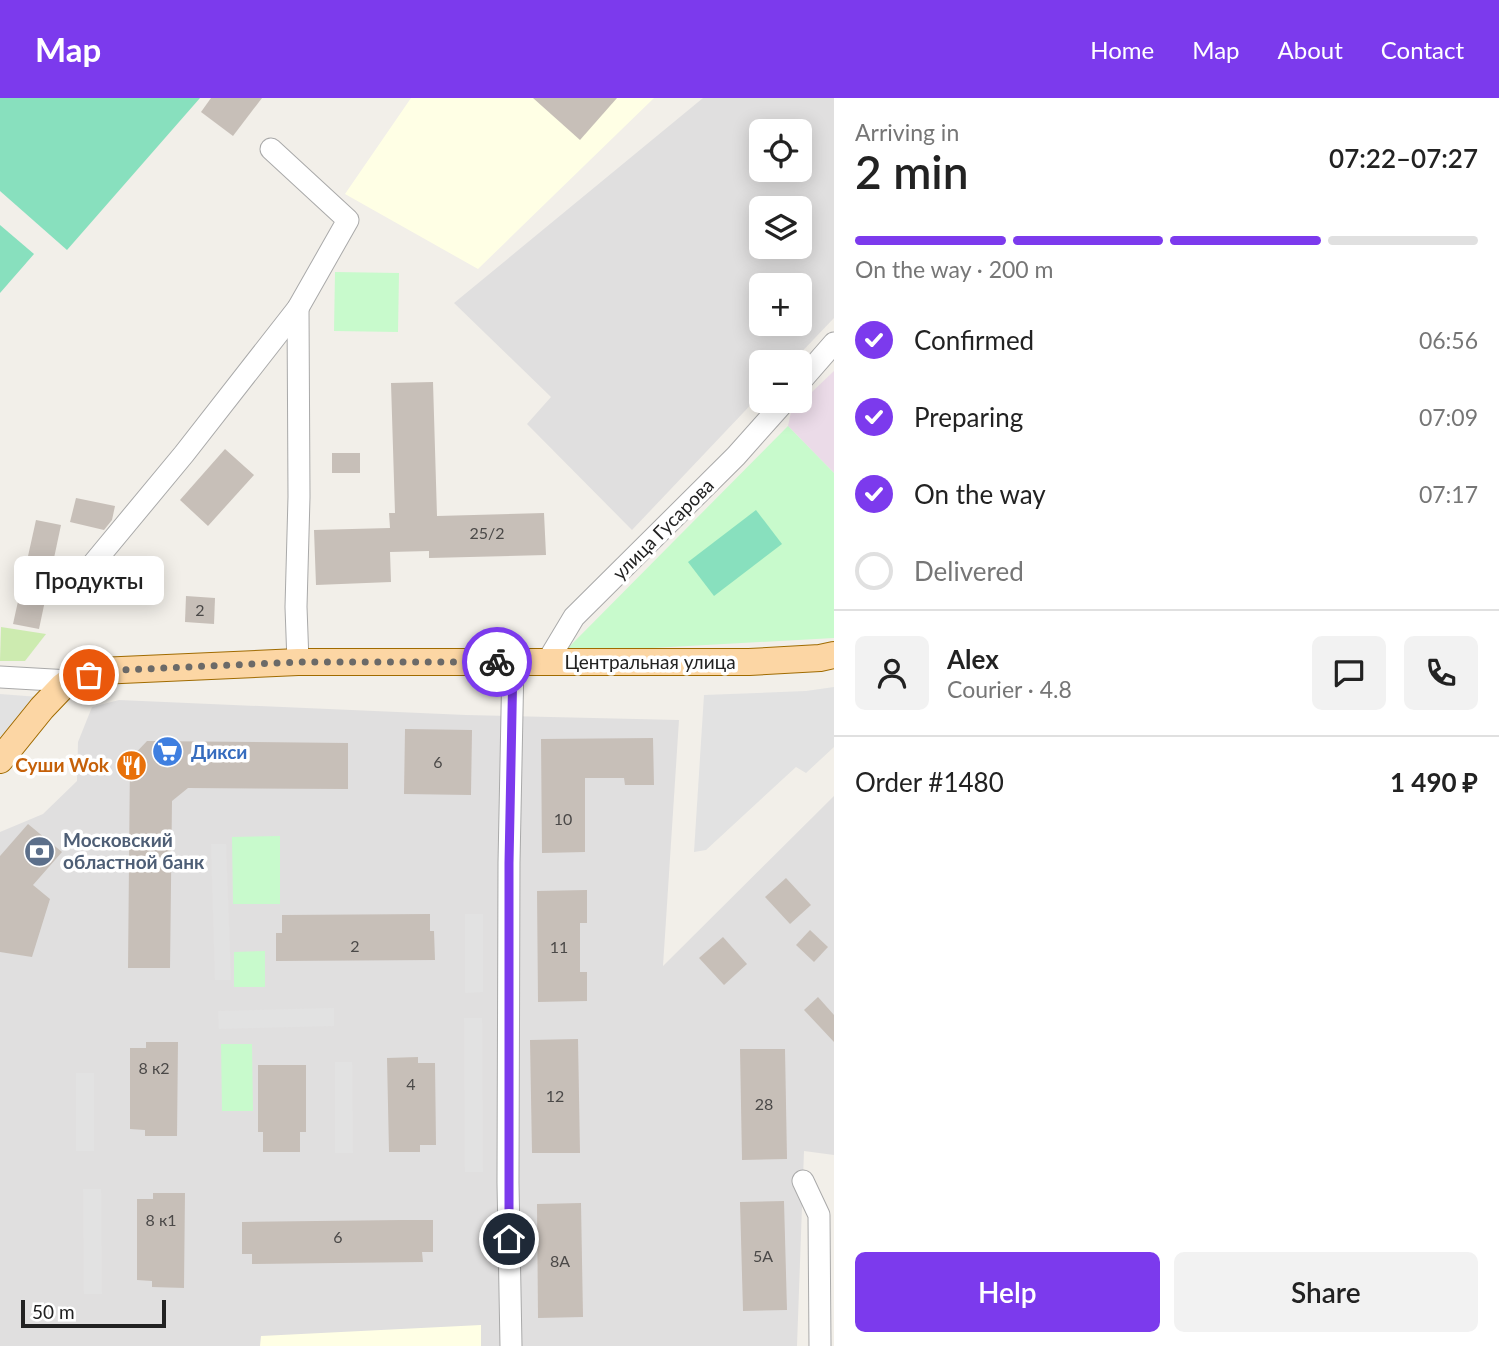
<!DOCTYPE html>
<html lang="en">
<head>
<meta charset="utf-8">
<style>
  :root { --surface:#fff; --page:#f2f2f2; --text:#222; --muted:#767676; --line:#e0e0e0; --accent:#7c3aed }
  body { margin:0; font-family:Lato,sans-serif; background:var(--page); color:var(--text); height:100vh; display:flex; flex-direction:column; font-size:26px; white-space:nowrap }
  * { box-sizing:border-box; margin:0 }
  p { font-size:23px; color:var(--muted) }
  .icon { flex:none; width:38px; height:38px; fill:none; stroke:currentColor; stroke-width:2; stroke-linecap:round; stroke-linejoin:round }
  .map { position:relative; flex:1; overflow:hidden }
  .details { display:flex; flex-direction:column; background:var(--surface); width:665px }
  .details>* { flex:none }
  .controls { position:absolute; left:749px; top:21px; display:grid; gap:14px }
  .controls a { display:grid; place-items:center; width:63px; height:63px; border-radius:10px; background:var(--surface); box-shadow:0 4px 18px #0003; font-size:35px }
  .scale { position:absolute; left:21px; bottom:18px; width:145px; box-sizing:border-box; padding-left:7px; border:4px solid #222; border-top:0; font-size:19px; line-height:24px; white-space:nowrap; color:#222; -webkit-text-stroke:5px #fff; paint-order:stroke }
  .pin { position:absolute; display:grid; place-items:center; width:60px; height:60px; color:#fff; margin:-30px; border:4px solid #fff; border-radius:50%; box-shadow:0 2px 7px #0007 }
  .courier { position:absolute; display:grid; place-items:center; width:70px; height:70px; margin:-35px; border:5px solid #7c3aed; border-radius:50%; background:#fff; color:#222; box-shadow:0 2px 9px #0007 }
  .bubble { position:absolute; height:49px; border-radius:10px; background:var(--surface); box-shadow:0 4px 18px #0003; font-size:23px; font-weight:600; line-height:49px; text-align:center }
  .summary em { font-style:normal; font-weight:600 }
  .summary div { display:flex; flex-direction:column-reverse }
  .summary { display:flex; align-items:center; justify-content:space-between; height:119px; padding:0 21px }
  h1 { font-size:46px; font-weight:600; line-height:52px }
  .bar { display:grid; grid-template-columns:repeat(4,1fr); gap:10px 7px; align-content:center; height:84px; padding:0 21px }
  .bar i { height:9px; border-radius:5px; background:var(--line) }
  .bar .selected { background:var(--accent) }
  .bar p { grid-column:span 4 }
  .line { display:flex; align-items:center; gap:18px; padding:0 21px; border-top:2px solid var(--line) }
  .line div { flex:1 }
  .round { display:grid; place-items:center; flex:none; width:74px; height:74px; border-radius:10px; background:var(--page) }
  ol { padding:0 21px; list-style:none }
  li { display:flex; align-items:center; gap:21px; height:77px }
  li p { margin-inline-start:auto }
  li .icon { padding:7px; border-radius:50%; background:var(--accent); color:#fff; stroke-width:4 }
  li:last-child { color:var(--muted) }
  li i { width:38px; height:38px; border:4px solid var(--line); border-radius:50% }
  .primary-button { display:flex; gap:14px; margin-top:auto; padding:14px 21px }
  .primary-button a { flex:1; height:80px; border-radius:10px; background:var(--accent); color:#fff; font-size:28px; font-weight:600; line-height:80px; text-align:center }
  .primary-button a+a { background:var(--page); color:var(--text) }
  header { display:flex; align-items:center; gap:42px; box-sizing:border-box; height:98px; padding:0 35px; background:var(--accent); color:#fff }
  header strong { font-size:33px }
  nav { display:flex; gap:38px; margin-inline-start:auto; font-size:24px }
  main { display:flex; flex:1; min-height:0 }
  .map>svg:first-child { display:block }
  .residential { fill:#e0dfdf; fill-rule:evenodd }
  .industrial { fill:#ebdbe8 }
  .education { fill:#ffffe5 }
  .grass { fill:#cdebb0 }
  .park { fill:#c8facc }
  .pitch { fill:#88e0be }
  .parking { fill:#e2e2e2 }
  .building { fill:#c7bfb8 }
  .lines { fill:none; stroke-linecap:round; stroke-linejoin:round }
  .minor-casing { stroke:#a9a9a9; stroke-width:23 }
  .major-casing { stroke:#a06b00; stroke-width:28 }
  .minor { stroke:#fff; stroke-width:21 }
  .major { stroke:#fcd6a4; stroke-width:26 }
  .done { stroke:#6b6a68; stroke-width:7; stroke-dasharray:0 12.6 }
  .route { stroke:#7c3aed; stroke-width:9 }
  .labels { text-anchor:middle; stroke-width:7; stroke-linejoin:round; paint-order:stroke }
  .number-label { font-size:16px; fill:#4b4948 }
  .street-label { font-size:19px; fill:#222; stroke:#fff }
  .shop-label { font-size:19px; font-weight:bold; fill:#366cbe; stroke:#fff; text-anchor:start }
  .food-label { font-size:19px; font-weight:bold; fill:#c56008; stroke:#fff; text-anchor:end }
  .service-label { font-size:19px; font-weight:bold; fill:#4e5e75; stroke:#fff; text-anchor:start }
</style>
</head>
<body>
<header>
<strong>Map</strong>
<nav><a>Home</a><a>Map</a><a>About</a><a>Contact</a></nav>
</header>
<main>
<div class="map">
<svg width="834" height="1248" viewBox="0 0 834 1248">
  <rect width="100%" height="100%" fill="#f2efe9"/>
  <!-- residential -->
  <g class="residential">
    <path d="M703,0h131v220l-42,44h-31v32l-129,136 -105,-106 24,-27 -97,-94zM761,33h39v39h-39zM761,110h39v39h-39zM761,187h39v39h-39z"/>
    <polygon points="119,602 466,617 679,622 663,868 834,698 834,1248 834,1057 804,1053 797,1248 0,1248 0,734 43,716 77,683 78,644 92,609"/>
  </g>
  <!-- industrial -->
  <polygon class="industrial" points="834,273 834,375 788,328 791,314"/>
  <!-- education -->
  <g class="education">
    <polygon points="411,0 654,0 478,171 345,96"/>
    <polygon points="481,1227 481,1248 260,1248 261,1238"/>
  </g>
  <!-- grass -->
  <polygon class="grass" points="1,529 46,536 25,563 0,563"/>
  <!-- park -->
  <g class="park">
    <polygon points="335,174 399,175 398,234 334,233"/>
    <polygon points="788,328 834,375 834,540 563,555"/>
    <polygon points="280,738 280,806 233,806 232,739"/>
    <polygon points="265,853 265,889 234,889 234,854"/>
    <polygon points="221,946 252,946 253,1013 222,1013"/>
  </g>
  <!-- pitch -->
  <g class="pitch">
    <polygon points="0,0 200,0 67,152 0,93"/>
    <polygon points="0,127 34,156 0,195"/>
    <polygon points="756,412 782,446 714,498 688,464"/>
  </g>
  <!-- parking -->
  <g class="parking">
    <polygon points="834,589 834,649 806,675 796,669 706,752 694,754 704,597 806,593"/>
    <polygon points="0,596 39,599 0,639"/>
    <polygon points="211,746 226,746 231,882 215,882"/>
    <polygon points="465,816 483,816 483,894 465,895"/>
    <polygon points="334,910 334,928 219,931 218,913"/>
    <polygon points="464,920 482,920 483,1074 465,1074"/>
    <polygon points="335,964 352,964 353,1055 335,1055"/>
    <rect x="76" y="975" width="18" height="78"/>
    <polygon points="83,1091 101,1091 102,1196 84,1196"/>
  </g>
  <!-- building -->
  <g class="building">
    <polygon points="211,0 262,0 233,38 201,14"/>
    <polygon points="533,0 617,0 580,42"/>
    <polygon points="433,284 437,418 544,415 546,457 429,460 429,453 390,454 391,484 316,487 314,432 390,430 389,415 395,415 391,285"/>
    <polygon points="225,351 254,377 208,428 180,402"/>
    <rect x="332" y="355" width="28" height="20"/>
    <polygon points="76,400 115,408 112,422 104,432 70,424"/>
    <polygon points="36,422 61,427 39,531 13,526"/>
    <polygon points="186,498 215,500 214,526 185,524"/>
    <polygon points="405,631 472,632 471,697 404,696"/>
    <polygon points="653,640 654,687 625,687 624,680 585,680 585,754 542,755 541,641"/>
    <polygon points="147,643 348,645 348,691 188,690 172,703 170,870 128,870 130,661"/>
    <polygon points="28,726 62,754 33,787 50,801 32,859 0,854 0,758"/>
    <polygon points="786,780 811,807 790,826 765,799"/>
    <polygon points="587,792 587,825 580,825 580,874 587,874 587,903 538,904 537,793"/>
    <polygon points="430,816 430,833 434,833 435,862 276,863 276,835 282,835 282,817"/>
    <polygon points="810,832 828,849 814,864 796,847"/>
    <polygon points="723,839 747,866 724,887 699,860"/>
    <polygon points="818,899 834,917 834,944 804,912"/>
    <polygon points="578,941 580,1055 532,1055 530,942"/>
    <polygon points="146,944 178,944 177,1038 145,1038 145,1032 130,1031 130,950 146,950"/>
    <polygon points="740,951 785,951 787,1061 742,1062"/>
    <polygon points="418,959 418,965 435,965 436,1047 420,1047 420,1054 389,1054 387,960"/>
    <polygon points="258,967 306,967 306,1034 300,1034 300,1054 263,1054 263,1034 258,1034"/>
    <polygon points="153,1095 185,1095 184,1190 152,1189 152,1183 137,1182 137,1101 153,1101"/>
    <polygon points="784,1103 787,1212 743,1213 740,1104"/>
    <polygon points="581,1105 583,1219 538,1220 537,1106"/>
    <polygon points="401,1122 433,1122 433,1154 422,1154 423,1164 252,1166 252,1156 242,1156 242,1124"/>
  </g>
  <g class="lines">
    <defs>
      <g id="minor">
        <polyline points="800,284 834,245"/>
        <polyline points="92,467 184,356 298,210 348,122 271,51"/>
        <polyline points="298,564 296,509 299,399 298,210"/>
        <polyline points="547,564 574,519 736,358 785,303"/>
        <polyline points="0,579 70,583"/>
        <polyline points="803,1083 819,1117 820,1248"/>
        <polyline points="511,1248 508,1085 509,765 513,564"/>
      </g>
      <polyline id="major" points="0,662 42,610 63,588 70,583 99,573 298,564 749,564 820,560 834,557"/>
    </defs>
    <!-- minor casing -->
    <use href="#minor" class="minor-casing"/>
    <!-- major casing -->
    <use href="#major" class="major-casing"/>
    <!-- minor -->
    <use href="#minor" class="minor"/>
    <!-- major -->
    <use href="#major" class="major"/>
  </g>
  <g class="lines">
    <!-- done -->
    <polyline class="done" points="89,577 99,573 298,564 497,564"/>
    <!-- route -->
    <polyline class="route" points="497,564 513,564 509,765 509,1141"/>
  </g>
  <!-- icons -->
  <defs>
    <symbol id="supermarket-disc" viewBox="-11 -11 22 22"><circle r="9.5" fill="#3f7fe0" stroke="#fff"/><path d="M-6-5.5h2.5l.6 2H6L4.5 2H-2.5L-4.4-4H-6ZM-1.5 3.2a1.3 1.3 0 1 0 .1 0ZM3 3.2a1.3 1.3 0 1 0 .1 0Z" fill="#fff"/></symbol>
    <symbol id="restaurant-disc" viewBox="-11 -11 22 22"><circle r="9.5" fill="#e8710a" stroke="#fff"/><path d="M-5-6h1v4h1v-4h1v4h1v-4h1v5L-1.5 .5V6h-2V.5L-5-1ZM5-6V6H3V1.5H1.5Q1.5-4 5-6Z" fill="#fff"/></symbol>
    <symbol id="bank-disc" viewBox="-11 -11 22 22"><circle r="9.5" fill="#5c6f8a" stroke="#fff"/><path d="M-6-4H6V4H-6ZM0-2.3a2.3 2.3 0 1 0 0 4.6a2.3 2.3 0 1 0 0-4.6Z" fill="#fff"/></symbol>
  </defs>
  <g fill-rule="evenodd">
    <use href="#supermarket-disc" x="150" y="636" width="35" height="35"/>
    <use href="#restaurant-disc" x="114" y="650" width="35" height="35"/>
    <use href="#bank-disc" x="22" y="736" width="35" height="35"/>
  </g>
  <g class="labels">
    <!-- number labels -->
    <g class="number-label">
      <text x="487" y="441">25/2</text>
      <text x="200" y="518">2</text>
      <text x="438" y="670">6</text>
      <text x="563" y="727">10</text>
      <text x="355" y="854">2</text>
      <text x="559" y="855">11</text>
      <text x="154" y="976">8 к2</text>
      <text x="411" y="992">4</text>
      <text x="555" y="1004">12</text>
      <text x="764" y="1012">28</text>
      <text x="161" y="1128">8 к1</text>
      <text x="338" y="1145">6</text>
      <text x="763" y="1164">5А</text>
      <text x="560" y="1169">8А</text>
    </g>
    <!-- street labels -->
    <g class="street-label">
      <text transform="translate(663 431) rotate(-45)" y="7">улица Гусарова</text>
      <text x="650" y="571">Центральная улица</text>
    </g>
    <!-- shop labels -->
    <g class="shop-label">
      <text x="191" y="661">Дикси</text>
    </g>
    <!-- food labels -->
    <g class="food-label">
      <text x="109" y="674">Суши Wok</text>
    </g>
    <!-- service labels -->
    <g class="service-label">
      <text x="63" y="749">Московский<tspan x="63" dy="22">областной банк</tspan></text>
    </g>
  </g>
</svg>
<div class="controls">
<a><svg class="icon" aria-label="locate" viewBox="0 0 24 24"><circle cx="12" cy="12" r="6"/><path d="M12 2v4M12 18v4M2 12h4M18 12h4"/></svg></a>
<a><svg class="icon" aria-label="layers" viewBox="0 0 24 24"><path d="M12 4l9 5-9 5-9-5zM3 14l9 5 9-5"/></svg></a>
<a>+</a>
<a>−</a>
</div>
<div class="scale">50 m</div>
<div class="pin" style="left:89px;top:577px;background:#ea580c"><svg class="icon" aria-label="bag" viewBox="0 0 24 24"><path d="M5 8h14l-1 12H6zM9 8a3 3 0 0 1 6 0"/></svg></div>
<div class="pin" style="left:509px;top:1141px;background:#1f2937"><svg class="icon" aria-label="home" viewBox="0 0 24 24"><path d="M3 11l9-7 9 7M6 9v11h12V9"/></svg></div>
<div class="courier" style="left:497px;top:564px"><svg class="icon" aria-label="bike" viewBox="0 0 24 24"><circle cx="6" cy="16" r="4"/><circle cx="18" cy="16" r="4"/><path d="M6 16l4-8h5l3 8M10 8l3 8H6M13 5h3"/></svg></div>
<div class="bubble" style="left:14px;top:458px;width:150px">Продукты</div>
</div>
<section class="details">
<div class="summary"><div><h1>2 min</h1><p>Arriving in</p></div><em>07:22–07:27</em></div>
<div class="bar"><i class="selected"></i><i class="selected"></i><i class="selected"></i><i></i><p>On the way · 200 m</p></div>
<ol>
<li><svg class="icon" aria-label="check" viewBox="0 0 24 24"><path d="M5 12l5 5 9-10"/></svg>Confirmed<p>06:56</p></li>
<li><svg class="icon" aria-label="check" viewBox="0 0 24 24"><path d="M5 12l5 5 9-10"/></svg>Preparing<p>07:09</p></li>
<li><svg class="icon" aria-label="check" viewBox="0 0 24 24"><path d="M5 12l5 5 9-10"/></svg>On the way<p>07:17</p></li>
<li><i></i>Delivered</li>
</ol>
<div class="line" style="height:126px"><a class="round"><svg class="icon" aria-label="person" viewBox="0 0 24 24"><circle cx="12" cy="8" r="4"/><path d="M4 21q1-7 8-7t8 7"/></svg></a><div><b>Alex</b><p>Courier · 4.8</p></div><a class="round"><svg class="icon" aria-label="chat" viewBox="0 0 24 24"><path d="M4 5h16v11H9l-5 4z"/></svg></a><a class="round"><svg class="icon" aria-label="phone" viewBox="0 0 24 24"><path d="M5 4h4l2 5-3 2q2 4 5 5l2-3 5 2v4C11 20 4 13 5 4z"/></svg></a></div>
<div class="line" style="height:91px"><div>Order #1480</div><b>1 490 ₽</b></div>
<div class="primary-button"><a>Help</a><a>Share</a></div>
</section>
</main>
</body>
</html>
